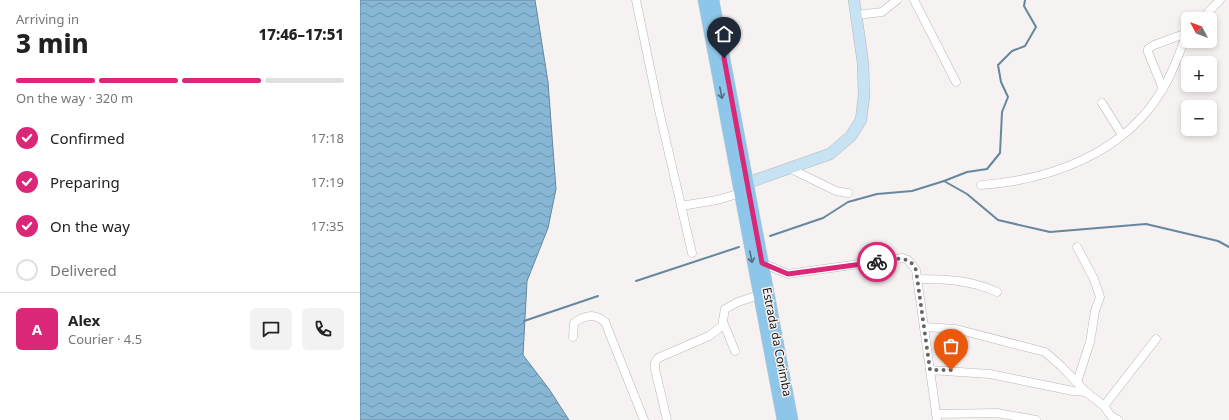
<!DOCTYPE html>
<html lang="en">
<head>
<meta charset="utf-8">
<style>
  :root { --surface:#fff; --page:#f2f2f2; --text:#222; --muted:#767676; --line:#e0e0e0; --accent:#db2777 }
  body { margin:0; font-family:"Noto Sans",sans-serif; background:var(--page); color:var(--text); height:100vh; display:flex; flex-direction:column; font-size:15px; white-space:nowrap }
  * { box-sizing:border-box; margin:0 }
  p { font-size:13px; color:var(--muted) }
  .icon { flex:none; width:22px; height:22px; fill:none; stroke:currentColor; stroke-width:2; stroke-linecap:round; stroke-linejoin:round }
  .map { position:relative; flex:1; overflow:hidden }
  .panel { display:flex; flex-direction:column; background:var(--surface); width:360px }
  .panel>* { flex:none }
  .needle { width:26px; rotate:311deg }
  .fabs { position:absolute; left:821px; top:12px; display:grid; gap:8px }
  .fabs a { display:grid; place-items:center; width:36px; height:36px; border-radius:6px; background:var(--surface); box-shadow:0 2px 6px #0003; font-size:20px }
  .pin { position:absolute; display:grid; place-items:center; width:34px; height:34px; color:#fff; margin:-41px -17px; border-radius:50% 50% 50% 0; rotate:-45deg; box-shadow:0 0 4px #0007 }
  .pin .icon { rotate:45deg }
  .courier { position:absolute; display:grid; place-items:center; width:40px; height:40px; margin:-20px; border:3px solid #db2777; border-radius:50%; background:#fff; color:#222; box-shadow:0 1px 5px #0007 }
  .headline em { font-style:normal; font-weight:800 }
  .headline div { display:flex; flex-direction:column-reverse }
  .headline { display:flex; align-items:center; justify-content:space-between; height:68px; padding:0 16px }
  h1 { font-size:26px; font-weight:800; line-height:30px }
  .bar { display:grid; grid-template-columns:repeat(4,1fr); gap:6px 4px; align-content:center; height:48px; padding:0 16px }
  .bar i { height:5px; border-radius:3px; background:var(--line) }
  .bar .active { background:var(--accent) }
  .bar p { grid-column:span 4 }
  .line { display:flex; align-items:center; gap:10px; padding:0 16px; border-top:1px solid var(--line) }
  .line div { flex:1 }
  .round { display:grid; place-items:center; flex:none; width:42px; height:42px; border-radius:6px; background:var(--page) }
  ol { padding:0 16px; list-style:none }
  li { display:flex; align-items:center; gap:12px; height:44px }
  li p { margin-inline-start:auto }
  li .icon { padding:4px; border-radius:50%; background:var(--accent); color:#fff; stroke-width:4 }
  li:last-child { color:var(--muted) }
  li i { width:22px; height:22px; border:2px solid var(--line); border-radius:50% }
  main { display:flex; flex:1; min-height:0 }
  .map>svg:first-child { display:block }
  .water { fill:url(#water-waves); stroke:#66879d }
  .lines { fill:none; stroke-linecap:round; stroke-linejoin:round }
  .stream { stroke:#66879d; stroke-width:2 }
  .street-casing { stroke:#bbb7b7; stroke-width:9 }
  .secondary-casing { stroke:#bbb7b7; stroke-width:12 }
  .primary-casing { stroke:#d1d1d1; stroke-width:13 }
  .street { stroke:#fff; stroke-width:8 }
  .secondary { stroke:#c6e2f3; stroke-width:11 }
  .primary { stroke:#8dc6e8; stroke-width:12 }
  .oneway { stroke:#526e80 }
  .done { stroke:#666464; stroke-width:4; stroke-dasharray:0 7.2 }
  .route { stroke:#db2777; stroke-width:5 }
  .labels { text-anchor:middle; stroke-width:3; stroke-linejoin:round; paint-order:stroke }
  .street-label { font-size:12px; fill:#181717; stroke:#f6f2f2 }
</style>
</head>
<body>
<main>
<section class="panel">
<div class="headline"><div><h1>3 min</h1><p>Arriving in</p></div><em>17:46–17:51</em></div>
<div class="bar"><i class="active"></i><i class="active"></i><i class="active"></i><i></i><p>On the way · 320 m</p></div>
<ol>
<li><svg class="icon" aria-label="check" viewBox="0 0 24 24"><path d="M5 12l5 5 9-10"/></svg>Confirmed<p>17:18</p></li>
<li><svg class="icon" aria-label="check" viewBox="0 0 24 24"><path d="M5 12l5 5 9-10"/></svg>Preparing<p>17:19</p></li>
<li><svg class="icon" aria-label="check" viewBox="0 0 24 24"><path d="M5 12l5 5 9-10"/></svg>On the way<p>17:35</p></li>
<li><i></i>Delivered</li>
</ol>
<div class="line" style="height:72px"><b class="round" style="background:var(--accent);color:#fff">A</b><div><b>Alex</b><p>Courier · 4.5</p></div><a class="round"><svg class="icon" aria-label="chat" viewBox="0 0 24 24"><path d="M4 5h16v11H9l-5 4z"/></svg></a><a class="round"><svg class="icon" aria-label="phone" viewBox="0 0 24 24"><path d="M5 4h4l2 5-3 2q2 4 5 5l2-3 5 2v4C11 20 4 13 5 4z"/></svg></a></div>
</section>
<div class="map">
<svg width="869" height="420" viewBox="0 0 869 420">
  <defs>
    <pattern id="water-waves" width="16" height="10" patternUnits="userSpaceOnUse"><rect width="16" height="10" fill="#88b7d6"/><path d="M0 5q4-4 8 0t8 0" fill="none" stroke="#6e94ad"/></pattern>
  </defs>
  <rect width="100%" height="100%" fill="#f6f2f2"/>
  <!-- water -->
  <polygon class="water" points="0,0 175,0 188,82 196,189 188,228 167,281 163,355 189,389 209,420 0,420"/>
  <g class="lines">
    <!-- stream -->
    <g class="stream">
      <polyline points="584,181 607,172 627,169 640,153 642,112 648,97 641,82 638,65 652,51 665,46 676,27 664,6 665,0"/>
      <polyline points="410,236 463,218 488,202 517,194 552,191 584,181 607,194 638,220 690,232 786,224 858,241 869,247"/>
      <polyline points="276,281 379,247"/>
      <polyline points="164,321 238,296"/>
    </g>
    <defs>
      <g id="street">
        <polyline points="276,0 298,106 332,253"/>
        <polyline points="554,0 596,82"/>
        <polyline points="496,15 522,12 537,0"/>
        <polyline points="842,19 860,0"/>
        <polyline points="803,89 788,52 788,49 794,45 827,33"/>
        <polyline points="742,103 762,135"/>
        <polyline points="431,169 476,191 488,193"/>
        <path d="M621,185c70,-5 144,-32 181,-95 8,-12 14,-28 19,-41 2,-6 4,-12 7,-17"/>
        <polyline points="321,206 357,200 381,193"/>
        <polyline points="717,247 734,279 740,297 735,311 730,342 717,382"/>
        <polyline points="402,263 428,274 542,258 548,260 556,270 577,420"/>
        <path d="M557,279c29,0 54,1 80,13"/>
        <polyline points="363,322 375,351"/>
        <polyline points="564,327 596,329 685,352 701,366 726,392 744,406 751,416 758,420"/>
        <path d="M213,337l1,-14c10,-8 21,-10 31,-1l39,98"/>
        <polyline points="570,370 630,374 713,391 726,392"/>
        <polyline points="744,406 796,339"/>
        <polyline points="576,414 637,413 676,420"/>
        <polyline points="307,420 295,369 295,363 298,358 349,336 362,326 365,309 378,302 399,295"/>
      </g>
      <polyline id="secondary" points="387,183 470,154 491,136 501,120 504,96 503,63 494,0"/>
      <g id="primary">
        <polyline points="344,0 423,420"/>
        <polyline points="353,0 432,420"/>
      </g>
    </defs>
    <!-- street casing -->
    <use href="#street" class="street-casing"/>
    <!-- secondary casing -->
    <use href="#secondary" class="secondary-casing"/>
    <!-- primary casing -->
    <use href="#primary" class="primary-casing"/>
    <!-- street -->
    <use href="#street" class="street"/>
    <!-- secondary -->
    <use href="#secondary" class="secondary"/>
    <!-- primary -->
    <use href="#primary" class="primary"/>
  </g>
  <!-- one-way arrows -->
  <defs><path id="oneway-shaft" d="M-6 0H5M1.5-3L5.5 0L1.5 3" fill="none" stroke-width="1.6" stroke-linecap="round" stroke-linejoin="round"/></defs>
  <g class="oneway">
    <use href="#oneway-shaft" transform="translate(361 93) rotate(79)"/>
    <use href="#oneway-shaft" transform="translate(391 257) rotate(78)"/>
  </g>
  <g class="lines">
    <!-- done -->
    <path class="done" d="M517,262c14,-2 32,-9 39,8l14,100h21"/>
    <!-- route -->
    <polyline class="route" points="364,58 402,263 428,274 517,262"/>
  </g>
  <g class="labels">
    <!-- street labels -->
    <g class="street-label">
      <text transform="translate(417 342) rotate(79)" y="4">Estrada da Corimba</text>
    </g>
  </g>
</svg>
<div class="fabs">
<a><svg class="needle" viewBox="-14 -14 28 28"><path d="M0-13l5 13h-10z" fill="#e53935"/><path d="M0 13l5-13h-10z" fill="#767676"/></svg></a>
<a>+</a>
<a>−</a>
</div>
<div class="pin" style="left:591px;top:370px;background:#ea580c"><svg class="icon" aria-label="bag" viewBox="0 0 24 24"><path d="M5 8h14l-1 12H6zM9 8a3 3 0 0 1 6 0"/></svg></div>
<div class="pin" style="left:364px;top:58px;background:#1f2937"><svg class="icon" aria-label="home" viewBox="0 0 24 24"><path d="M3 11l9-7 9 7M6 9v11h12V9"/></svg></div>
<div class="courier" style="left:517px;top:262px"><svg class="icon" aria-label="bike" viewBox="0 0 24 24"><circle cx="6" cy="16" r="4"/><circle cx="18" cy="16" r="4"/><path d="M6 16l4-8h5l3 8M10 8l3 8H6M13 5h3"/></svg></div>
</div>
</main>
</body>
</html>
